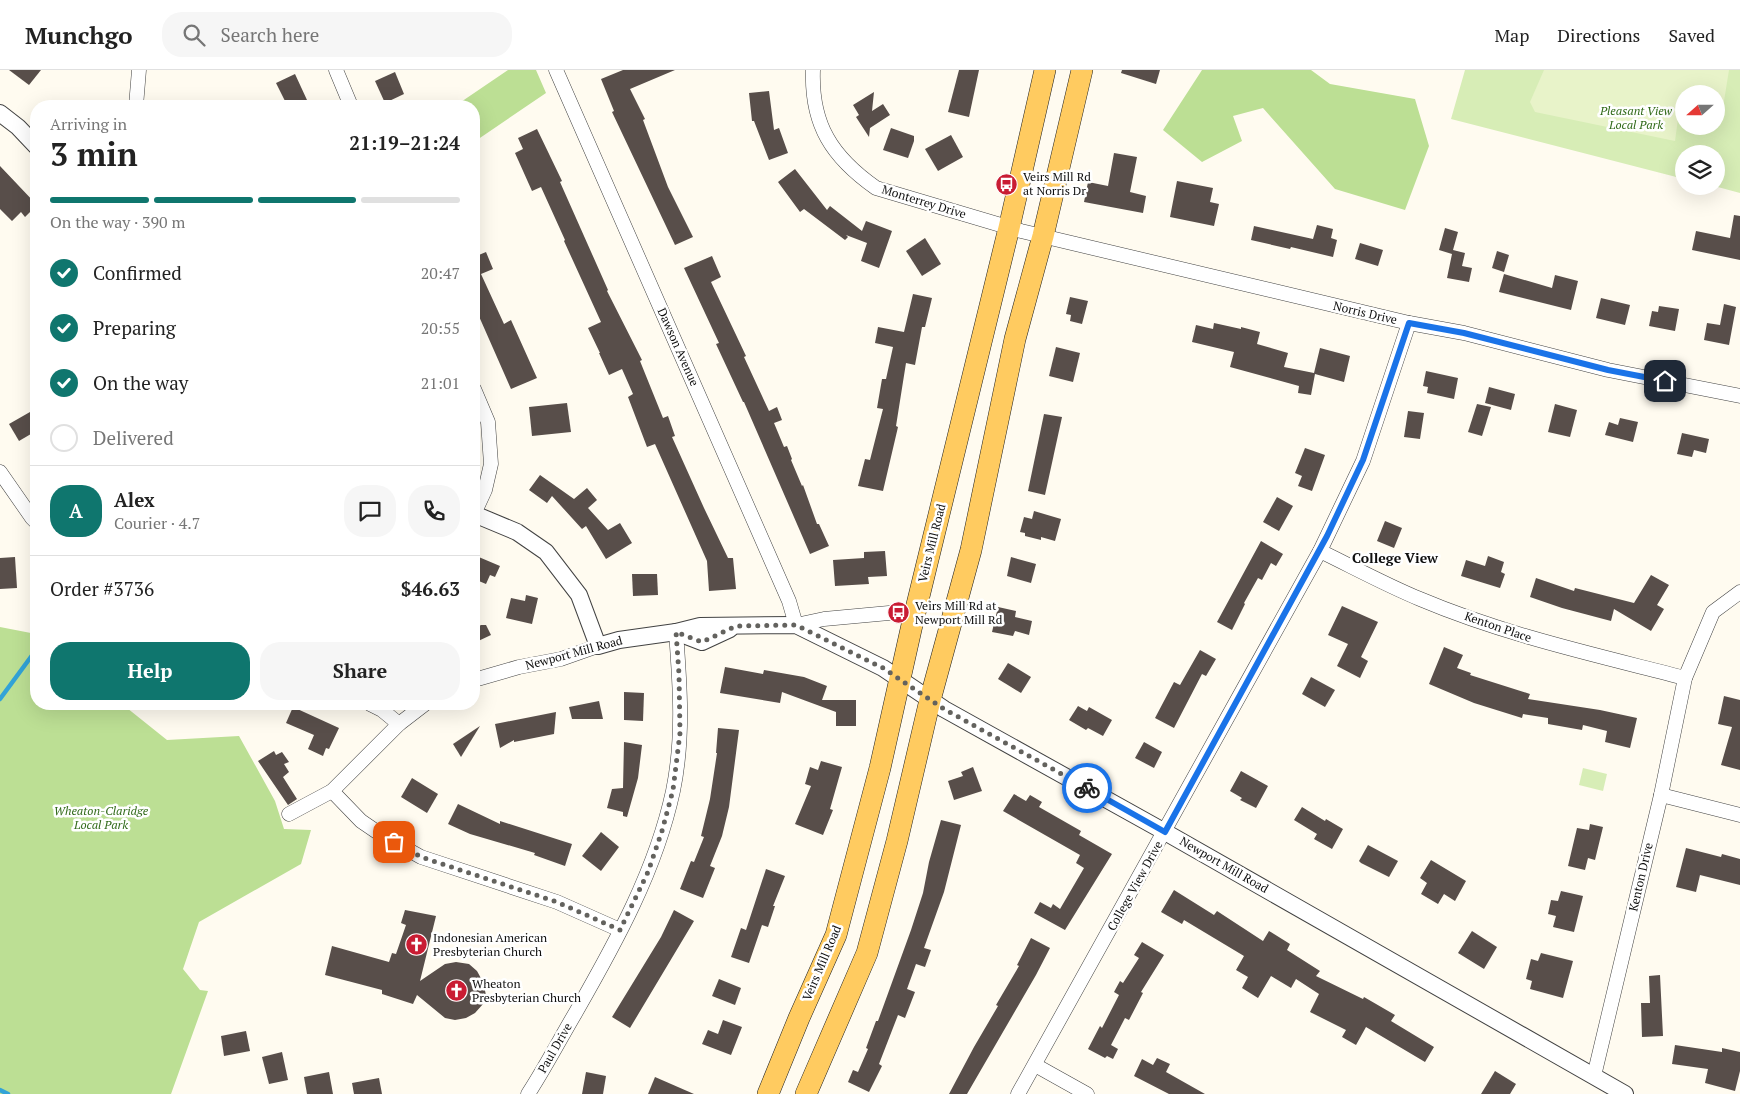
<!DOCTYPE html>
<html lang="en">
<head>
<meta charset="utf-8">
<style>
  :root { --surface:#fff; --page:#f6f6f6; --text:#222; --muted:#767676; --line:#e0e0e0; --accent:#0f766e }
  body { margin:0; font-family:"PT Serif",serif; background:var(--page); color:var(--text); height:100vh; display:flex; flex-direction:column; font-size:19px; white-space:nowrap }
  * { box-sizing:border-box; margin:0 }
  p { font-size:16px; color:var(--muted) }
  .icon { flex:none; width:28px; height:28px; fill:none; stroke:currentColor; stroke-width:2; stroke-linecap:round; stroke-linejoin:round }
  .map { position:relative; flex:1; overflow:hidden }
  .side { position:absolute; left:30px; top:30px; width:450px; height:610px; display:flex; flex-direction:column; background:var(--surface); border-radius:20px; box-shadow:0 5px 20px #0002 }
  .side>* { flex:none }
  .needle { width:32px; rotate:249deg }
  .buttons { position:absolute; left:1675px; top:15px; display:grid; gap:10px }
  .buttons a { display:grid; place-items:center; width:50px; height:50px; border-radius:50%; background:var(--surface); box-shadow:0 5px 20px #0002; font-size:25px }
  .pin { position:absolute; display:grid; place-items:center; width:42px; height:42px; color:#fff; margin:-21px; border-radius:10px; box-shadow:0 2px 8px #0006 }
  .courier { position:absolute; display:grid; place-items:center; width:50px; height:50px; margin:-25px; border:4px solid #1a73e8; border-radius:50%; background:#fff; color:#222; box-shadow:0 1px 6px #0007 }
  .summary em { font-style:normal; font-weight:600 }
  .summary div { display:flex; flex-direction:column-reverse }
  .summary { display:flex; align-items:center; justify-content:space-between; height:85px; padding:0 20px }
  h1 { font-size:32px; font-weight:600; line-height:38px }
  .bar { display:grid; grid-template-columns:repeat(4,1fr); gap:8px 5px; align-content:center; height:60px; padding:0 20px }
  .bar i { height:6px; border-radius:4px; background:var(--line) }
  .bar .on { background:var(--accent) }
  .bar p { grid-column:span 4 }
  .line { display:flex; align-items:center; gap:12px; padding:0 20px; border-top:1px solid var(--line) }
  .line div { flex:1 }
  .round { display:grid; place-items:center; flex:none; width:52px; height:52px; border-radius:20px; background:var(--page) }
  ol { padding:0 20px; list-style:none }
  li { display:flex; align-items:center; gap:15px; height:55px }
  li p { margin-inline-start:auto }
  li .icon { padding:5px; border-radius:50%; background:var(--accent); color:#fff; stroke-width:4 }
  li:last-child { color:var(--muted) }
  li i { width:28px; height:28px; border:2px solid var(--line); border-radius:50% }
  .button { display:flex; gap:10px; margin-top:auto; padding:10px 20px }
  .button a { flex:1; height:58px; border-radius:20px; background:var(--accent); color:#fff; font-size:20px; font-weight:600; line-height:58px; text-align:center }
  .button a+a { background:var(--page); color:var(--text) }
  header { display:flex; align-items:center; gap:30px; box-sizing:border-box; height:70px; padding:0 25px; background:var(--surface); border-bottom:1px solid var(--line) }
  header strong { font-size:24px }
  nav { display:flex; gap:28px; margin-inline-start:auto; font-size:18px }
  .search { width:350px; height:45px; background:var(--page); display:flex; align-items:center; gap:12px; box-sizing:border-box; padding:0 18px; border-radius:20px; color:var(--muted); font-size:19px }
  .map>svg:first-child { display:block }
  .green { fill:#d7edb6; fill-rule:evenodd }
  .forest { fill:#bcdf94 }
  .pitch { fill:#e8f3c9 }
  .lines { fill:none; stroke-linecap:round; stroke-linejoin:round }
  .stream { stroke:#32a3d7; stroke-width:4.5 }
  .building { fill:#584e4a }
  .minor-casing { stroke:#424242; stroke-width:15 }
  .tertiary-casing { stroke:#424242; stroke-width:18 }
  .primary-casing { stroke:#202020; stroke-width:22 }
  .minor { stroke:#fff; stroke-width:14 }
  .tertiary { stroke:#fff; stroke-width:16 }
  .primary { stroke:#ffcb60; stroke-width:21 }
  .done { stroke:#63625e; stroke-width:5; stroke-dasharray:0 9 }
  .route { stroke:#1a73e8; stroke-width:6 }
  .labels { text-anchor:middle; stroke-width:5; stroke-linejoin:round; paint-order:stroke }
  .park-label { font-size:12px; font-style:italic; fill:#326b1a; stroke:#fff }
  .poi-label { font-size:12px; fill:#0f0f0f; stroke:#fff; text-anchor:start }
  .street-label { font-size:12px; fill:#0f0f0f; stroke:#fff }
  .neighbourhood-label { font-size:14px; font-weight:bold; fill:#0f0f0f; stroke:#fff }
</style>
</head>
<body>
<header>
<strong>Munchgo</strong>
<div class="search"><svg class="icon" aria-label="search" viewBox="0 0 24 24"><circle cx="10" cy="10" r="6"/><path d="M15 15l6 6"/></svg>Search here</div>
<nav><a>Map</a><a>Directions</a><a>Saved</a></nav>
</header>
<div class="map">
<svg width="1740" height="1024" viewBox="0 0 1740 1024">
  <rect width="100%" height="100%" fill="#fffbf0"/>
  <!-- green -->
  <g class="green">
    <path d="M1465,0h275v123l-26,-7h2v-32h-32v25l-233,-60zM1684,24h32v32h-32z"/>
    <polygon points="1583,698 1607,704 1603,721 1579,715"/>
  </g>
  <!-- forest -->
  <g class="forest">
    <polygon points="508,0 536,0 546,23 474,72 474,36 455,36"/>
    <polygon points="1202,0 1311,0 1330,14 1415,29 1429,76 1405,140 1335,119 1263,38 1233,46 1242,71 1202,92 1163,60"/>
    <polygon points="0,557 36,564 36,634 122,634 167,670 239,666 275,731 284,759 311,760 301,794 199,852 183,899 200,920 208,921 171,1024 0,1024"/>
  </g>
  <!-- pitch -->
  <polygon class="pitch" points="1544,0 1729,0 1720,56 1716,56 1716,24 1684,24 1684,50 1678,49 1675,71 1535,42 1530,32"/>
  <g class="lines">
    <!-- stream -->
    <g class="stream">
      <polyline points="0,629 36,580"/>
      <polyline points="0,1020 8,1024"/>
    </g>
  </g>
  <!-- building -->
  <g class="building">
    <polygon points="9,0 41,0 29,15"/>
    <polygon points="623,0 675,0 630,19 645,49 643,50 668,117 693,167 675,175 612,42 614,41 601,9"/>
    <polygon points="959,0 979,0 969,47 948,42"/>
    <polygon points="1122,0 1160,0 1156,14 1121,3"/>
    <polygon points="395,2 404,24 385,33 375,11"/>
    <polygon points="295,4 307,30 296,36 292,30 286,33 276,13"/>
    <polygon points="769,21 774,60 779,58 788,83 769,90 754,51 752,51 749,23"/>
    <polygon points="874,22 872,41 883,34 890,45 870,58 869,67 856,47 859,45 853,35"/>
    <polygon points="891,58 914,66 914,71 908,88 883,80"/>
    <polygon points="537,59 562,111 560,112 608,220 607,221 642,290 640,291 663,348 668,346 675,366 672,367 704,438 728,488 733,488 736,519 709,521 707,491 655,374 647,377 628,327 633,324 622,299 609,305 599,283 600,283 588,258 601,252 564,171 565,170 541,117 532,121 515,83 523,79 518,68"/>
    <polygon points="951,65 963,87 938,101 925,79"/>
    <polygon points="1114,83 1137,87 1130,122 1146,126 1143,143 1084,132 1088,112 1108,116"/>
    <polygon points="0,96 36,134 36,136 25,147 21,142 12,151 0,139"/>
    <polygon points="795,99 827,140 830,136 862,161 866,151 892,161 879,198 861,191 867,173 846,165 848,167 845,170 804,139 800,142 778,112"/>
    <polygon points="1177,111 1213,118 1210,132 1219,134 1214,156 1170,147"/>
    <polygon points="1734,145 1740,146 1740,190 1692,180 1696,161 1730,168"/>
    <polygon points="1317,155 1333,159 1331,168 1337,170 1333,187 1291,177 1290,179 1251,170 1254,156 1313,169"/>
    <polygon points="1445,158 1458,162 1453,180 1465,183 1462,196 1472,198 1469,212 1447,208 1452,184 1439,180"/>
    <polygon points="925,168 941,194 922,206 906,181"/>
    <polygon points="1360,173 1383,180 1378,196 1355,189"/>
    <polygon points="1497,181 1509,185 1504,202 1492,198"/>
    <polygon points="486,182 493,199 481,204 504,254 511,250 537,308 511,319 474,235 474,187"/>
    <polygon points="712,186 721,207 711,212 746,286 744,287 769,341 777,337 782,350 774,353 784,377 787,376 792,389 791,390 802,416 803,415 817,454 819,454 829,476 810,484 744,332 743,332 716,274 719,273 684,198"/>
    <polygon points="1504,204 1552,218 1555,205 1578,211 1571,240 1499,222"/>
    <polygon points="913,224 932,228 925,257 922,257 915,295 906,293 896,356 898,357 883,421 858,416 865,389 870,390 883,339 877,338 882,309 886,309 893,277 875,273 878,257 904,262"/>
    <polygon points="1070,227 1088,231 1082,254 1070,251 1071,245 1066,244"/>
    <polygon points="1601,228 1630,235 1625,255 1596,248"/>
    <polygon points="1724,234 1736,237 1729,275 1704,270 1707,253 1720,255"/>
    <polygon points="1659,236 1679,239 1675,261 1649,256 1652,241 1658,242"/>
    <polygon points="1214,253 1241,259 1241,257 1260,262 1257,274 1288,283 1284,297 1314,303 1320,278 1350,286 1344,312 1315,304 1311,325 1298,323 1299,316 1230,297 1234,282 1192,272 1196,255 1213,259"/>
    <polygon points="1056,277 1080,283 1073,312 1049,306"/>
    <polygon points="1426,301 1458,308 1454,329 1427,323 1428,317 1423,316"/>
    <polygon points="1489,317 1515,324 1511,340 1485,333"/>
    <polygon points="567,333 571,362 532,366 529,337"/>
    <polygon points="1477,334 1491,337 1482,366 1468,362"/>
    <polygon points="1555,334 1577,340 1570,367 1548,362"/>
    <polygon points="1408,341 1424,343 1420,369 1404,367"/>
    <polygon points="30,342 36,353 36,361 19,371 9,354"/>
    <polygon points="1044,344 1062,347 1045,425 1028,421"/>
    <polygon points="1620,348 1638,352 1633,372 1605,365 1609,352 1618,355"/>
    <polygon points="1682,363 1709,369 1706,383 1694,380 1692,387 1677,384"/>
    <polygon points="1305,378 1325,385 1312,421 1298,416 1302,406 1295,403"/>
    <polygon points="540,405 574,429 587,418 597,430 588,438 608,460 620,453 632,473 606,489 586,456 582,459 552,426 547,433 529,420"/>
    <polygon points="1277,427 1293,436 1279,461 1263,452"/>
    <polygon points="1034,441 1061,449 1055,471 1041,467 1041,470 1025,466 1025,463 1020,462 1024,447 1032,449"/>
    <polygon points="1385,451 1402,458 1394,478 1377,471"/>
    <polygon points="1261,471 1283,484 1276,496 1271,493 1262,510 1258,508 1244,533 1245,534 1232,560 1217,552"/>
    <polygon points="885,481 887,506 868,507 869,514 835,516 833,490 864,488 864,482"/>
    <polygon points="474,485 500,496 495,507 490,505 486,514 474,509"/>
    <polygon points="1488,486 1504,492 1501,502 1505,504 1500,518 1461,506 1466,490 1485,496"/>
    <polygon points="15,487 17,518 0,519 0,488"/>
    <polygon points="1011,487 1036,494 1031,513 1007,506"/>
    <polygon points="632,504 657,504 658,525 633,526"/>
    <polygon points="1651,505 1669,515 1657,535 1664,539 1651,561 1614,539 1611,551 1562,538 1530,527 1536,508 1574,521 1575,518 1634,533"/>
    <polygon points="526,525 538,528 532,554 506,548 511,528 525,531"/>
    <polygon points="1342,536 1378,552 1361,587 1368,591 1360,608 1337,596 1348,574 1328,565"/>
    <polygon points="998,537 1016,541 1015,547 1032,551 1029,565 1015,561 1013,566 992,562"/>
    <polygon points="481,555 486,555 491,565 474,573 474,559"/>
    <polygon points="1444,577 1463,585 1457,598 1471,603 1470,605 1530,624 1528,629 1600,640 1637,648 1630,678 1605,672 1607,661 1583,655 1582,660 1548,654 1548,648 1523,644 1522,648 1474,633 1429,614"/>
    <polygon points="1200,580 1216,589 1206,606 1202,604 1174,658 1155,648 1174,612 1180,615"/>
    <polygon points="1008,593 1031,607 1021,623 998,609"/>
    <polygon points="725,597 763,604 764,600 804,607 827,616 822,630 856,630 856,656 836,656 836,642 782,622 780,633 720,623"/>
    <polygon points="1311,607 1335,620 1325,637 1302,624"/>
    <polygon points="624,622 644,623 643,651 624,650"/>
    <polygon points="1724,626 1740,630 1740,700 1721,695 1732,657 1718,654"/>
    <polygon points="599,631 603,649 572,649 569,637"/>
    <polygon points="1078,636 1087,641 1089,637 1112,650 1103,666 1088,658 1086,660 1069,650"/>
    <polygon points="293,637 339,658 329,679 326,678 323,686 308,679 314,665 286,653"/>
    <polygon points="556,642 554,664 514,672 514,670 500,678 495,654"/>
    <polygon points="480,656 461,687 453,674"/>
    <polygon points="718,658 739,660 729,737 722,766 710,796 715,798 703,828 680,819 691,791 694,792 704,767 701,766 710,729 717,683 716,683"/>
    <polygon points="624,672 642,675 638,708 627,747 623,746 623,742 607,738 612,719 623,718"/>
    <polygon points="1144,672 1162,682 1154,698 1135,688"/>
    <polygon points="274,681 276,685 282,682 289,692 284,694 289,702 283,707 297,729 288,735 258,691"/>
    <polygon points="821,691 842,697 830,739 833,740 823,765 795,754 811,716 805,714 810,697 818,700"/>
    <polygon points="973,697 982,721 954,730 948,711 963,706 961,702"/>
    <polygon points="1241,701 1268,716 1256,738 1240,730 1242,728 1230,721"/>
    <polygon points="412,708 438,724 427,743 401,727"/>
    <polygon points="1014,724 1026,731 1030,725 1042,732 1039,737 1081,761 1079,765 1112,784 1065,860 1034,843 1040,832 1051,838 1053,834 1060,839 1084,798 1076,793 1080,785 1003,741"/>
    <polygon points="458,734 500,754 500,751 572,774 565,796 534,785 535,783 470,764 448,754"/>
    <polygon points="1302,737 1325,751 1326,749 1343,759 1332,779 1314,769 1317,764 1294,750"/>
    <polygon points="941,750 961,755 944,822 924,878 931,880 925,897 916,894 907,919 915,922 905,948 898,945 879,994 882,996 869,1022 848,1012 853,1000 858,1002 868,979 866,978 876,951 878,951 911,860 923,823 929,792"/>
    <polygon points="1590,754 1603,757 1595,790 1588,788 1585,800 1568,796 1577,758 1589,760"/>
    <polygon points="601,762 619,777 601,801 582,786"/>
    <polygon points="1368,775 1398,791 1389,807 1361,793 1359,791"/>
    <polygon points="1686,778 1721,787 1722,784 1740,789 1740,815 1700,805 1696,822 1676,817"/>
    <polygon points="1431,790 1466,811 1455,831 1444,824 1438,834 1421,824 1427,813 1420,808"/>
    <polygon points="766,799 785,806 773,836 775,836 768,857 762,855 749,893 731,887 741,858 746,860"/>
    <polygon points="1174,820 1214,845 1217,841 1263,871 1269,861 1290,874 1287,880 1320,901 1316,906 1363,929 1364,927 1395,945 1391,951 1434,977 1425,992 1366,957 1356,975 1342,967 1346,960 1310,942 1319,924 1296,909 1291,918 1271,906 1258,928 1242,918 1248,907 1236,900 1244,886 1184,850 1182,854 1161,842"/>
    <polygon points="1561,821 1583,826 1574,862 1553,857 1556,846 1548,844 1551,830 1558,831"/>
    <polygon points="405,840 436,846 420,911 445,894 456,892 469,894 477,901 483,912 486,925 483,934 475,943 466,948 455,950 445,948 417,925 413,934 382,924 382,920 325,905 332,876 389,892 392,883 396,884 406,855 401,853"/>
    <polygon points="674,840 694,851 630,958 612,947 661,867"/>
    <polygon points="1472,861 1497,877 1484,899 1458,883"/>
    <polygon points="1031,868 1050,878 1036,905 967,1024 949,1024 974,977 998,936 996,935 1019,896 1017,895"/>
    <polygon points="1142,872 1164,885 1141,922 1143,923 1129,950 1125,948 1111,975 1118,979 1113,989 1107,986 1105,988 1088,979 1100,956 1102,958 1119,925 1114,922 1120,911 1123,913 1139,888 1134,885"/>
    <polygon points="1541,883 1573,891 1563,928 1530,919 1532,911 1526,909 1531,889 1538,891"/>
    <polygon points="1660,905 1663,966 1642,967 1641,933 1650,933 1649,906"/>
    <polygon points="719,909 741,918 735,935 712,926"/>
    <polygon points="723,950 742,957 731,985 702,974 708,960 718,964"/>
    <polygon points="246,961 250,981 224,986 221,966"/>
    <polygon points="1675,975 1722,982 1722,978 1740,982 1740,1001 1735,1021 1705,1013 1708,999 1672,994"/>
    <polygon points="282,982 288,1010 269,1014 262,987"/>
    <polygon points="1157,988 1170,994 1166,1002 1205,1024 1169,1024 1134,1006 1142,989 1153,995"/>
    <polygon points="1495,1001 1516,1014 1510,1024 1481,1024"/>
    <polygon points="329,1002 333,1024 307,1024 304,1007"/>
    <polygon points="586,1002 606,1006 603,1024 582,1024"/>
    <polygon points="655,1007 694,1024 648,1024"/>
    <polygon points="379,1008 382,1024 354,1024 352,1013"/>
  </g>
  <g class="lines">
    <defs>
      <g id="minor">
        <polyline points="336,0 351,36"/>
        <polyline points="556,0 789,531 796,555 824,549 889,543"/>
        <path d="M813,0c-2,55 19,87 63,118l145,43 388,92 55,10 144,37 132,26"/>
        <polyline points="136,36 139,0"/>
        <polyline points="474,319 488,352 491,394 485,420 474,444"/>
        <polyline points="0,402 32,448 36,452"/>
        <path d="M1320,481c33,16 66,34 100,48 85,36 176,56 265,79"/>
        <polyline points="474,610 519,597 561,589 598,576"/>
        <polyline points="370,634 382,640 399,654"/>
        <polyline points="332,721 361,751 380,764 421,787 557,832 620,860"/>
        <polyline points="1661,725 1740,745"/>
        <polyline points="289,744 332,721 399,654 425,634"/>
        <polyline points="1035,995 1087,1024"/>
        <polyline points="1594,1006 1661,725 1685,608 1713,542 1740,522"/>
        <path d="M528,1024c17,-26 32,-55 48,-82 40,-70 80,-142 97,-221 11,-53 7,-106 3,-159"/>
        <polyline points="1018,1024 1320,481 1363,391 1409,253"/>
      </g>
      <g id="tertiary">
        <polyline points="0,43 18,57 36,76"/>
        <polyline points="474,444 517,462 546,482 579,525 598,576 619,570 676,562 700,556 796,555 883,598 944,639 1165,762 1625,1024"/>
        <polyline points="676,562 702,572 730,559"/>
      </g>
      <g id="primary">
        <polyline points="768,1024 799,948 836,865 880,698 912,555 1009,158 1045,0"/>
        <polyline points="806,1024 867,883 897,771 930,630 971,480 1015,269 1043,166 1082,0"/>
      </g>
    </defs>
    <!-- minor casing -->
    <use href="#minor" class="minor-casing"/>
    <!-- tertiary casing -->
    <use href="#tertiary" class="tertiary-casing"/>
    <!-- primary casing -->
    <use href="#primary" class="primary-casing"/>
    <!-- minor -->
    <use href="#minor" class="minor"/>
    <!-- tertiary -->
    <use href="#tertiary" class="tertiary"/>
    <!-- primary -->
    <use href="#primary" class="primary"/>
  </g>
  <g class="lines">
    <!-- done -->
    <polyline class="done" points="394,772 421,787 557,832 620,860 648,802 662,761 673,720 680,663 679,604 676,562 702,572 736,556 796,555 883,598 944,639 1087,718"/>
    <!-- route -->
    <polyline class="route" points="1087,718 1165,762 1327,466 1363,390 1409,253 1464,263 1608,300 1665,311"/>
  </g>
  <!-- icons -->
  <defs>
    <symbol id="bus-disc" viewBox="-11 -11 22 22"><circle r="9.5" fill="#c91c33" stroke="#fff"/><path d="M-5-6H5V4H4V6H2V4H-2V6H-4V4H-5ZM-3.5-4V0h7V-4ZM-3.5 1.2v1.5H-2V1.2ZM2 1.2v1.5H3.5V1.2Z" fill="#fff"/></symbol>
    <symbol id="church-disc" viewBox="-11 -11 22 22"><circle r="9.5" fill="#c91c33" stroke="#fff"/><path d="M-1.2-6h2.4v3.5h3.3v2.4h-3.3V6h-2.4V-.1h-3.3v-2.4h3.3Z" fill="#fff"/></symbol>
  </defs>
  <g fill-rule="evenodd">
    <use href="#bus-disc" x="994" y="102" width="25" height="25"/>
    <use href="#bus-disc" x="886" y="530" width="25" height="25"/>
    <use href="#church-disc" x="404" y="862" width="25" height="25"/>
    <use href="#church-disc" x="444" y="908" width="25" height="25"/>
  </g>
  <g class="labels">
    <!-- park labels -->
    <g class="park-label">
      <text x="1636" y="45">Pleasant View<tspan x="1636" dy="14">Local Park</tspan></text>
      <text x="101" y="745">Wheaton-Claridge<tspan x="101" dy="14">Local Park</tspan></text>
    </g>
    <!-- poi labels -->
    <g class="poi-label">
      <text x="1023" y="111">Veirs Mill Rd<tspan x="1023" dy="14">at Norris Dr</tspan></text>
      <text x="915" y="540">Veirs Mill Rd at<tspan x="915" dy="14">Newport Mill Rd</tspan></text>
      <text x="433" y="872">Indonesian American<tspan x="433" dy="14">Presbyterian Church</tspan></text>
      <text x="472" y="918">Wheaton<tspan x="472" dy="14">Presbyterian Church</tspan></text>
    </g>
    <!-- street labels -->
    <g class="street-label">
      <text transform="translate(924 132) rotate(17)" y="4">Monterrey Drive</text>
      <text transform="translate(1365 243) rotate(13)" y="4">Norris Drive</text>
      <text transform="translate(678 277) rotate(66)" y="4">Dawson Avenue</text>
      <text transform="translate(932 473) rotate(-76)" y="4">Veirs Mill Road</text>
      <text transform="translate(1498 557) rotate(19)" y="4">Kenton Place</text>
      <text transform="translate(574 583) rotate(-15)" y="4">Newport Mill Road</text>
      <text transform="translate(1224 795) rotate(30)" y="4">Newport Mill Road</text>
      <text transform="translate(1641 807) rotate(-77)" y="4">Kenton Drive</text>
      <text transform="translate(1135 816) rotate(-61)" y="4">College View Drive</text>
      <text transform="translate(822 893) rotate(-67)" y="4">Veirs Mill Road</text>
      <text transform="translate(555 978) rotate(-60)" y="4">Paul Drive</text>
    </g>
    <!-- neighbourhood labels -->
    <g class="neighbourhood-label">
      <text x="1395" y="493">College View</text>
    </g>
  </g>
</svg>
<div class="buttons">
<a><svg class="needle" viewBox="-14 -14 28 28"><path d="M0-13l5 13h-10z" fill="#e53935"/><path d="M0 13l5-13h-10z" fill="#767676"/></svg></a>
<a><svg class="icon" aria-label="layers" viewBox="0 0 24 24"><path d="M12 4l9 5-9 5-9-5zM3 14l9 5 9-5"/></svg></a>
</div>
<div class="pin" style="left:394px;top:772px;background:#ea580c"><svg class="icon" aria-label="bag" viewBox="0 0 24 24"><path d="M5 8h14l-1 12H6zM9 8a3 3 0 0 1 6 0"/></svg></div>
<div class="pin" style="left:1665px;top:311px;background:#1f2937"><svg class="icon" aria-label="home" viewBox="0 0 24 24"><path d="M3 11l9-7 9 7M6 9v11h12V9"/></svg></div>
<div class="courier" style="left:1087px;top:718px"><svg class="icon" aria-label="bike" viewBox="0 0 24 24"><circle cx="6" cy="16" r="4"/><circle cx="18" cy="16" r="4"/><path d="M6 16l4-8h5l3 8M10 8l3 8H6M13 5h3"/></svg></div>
<section class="side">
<div class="summary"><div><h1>3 min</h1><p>Arriving in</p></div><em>21:19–21:24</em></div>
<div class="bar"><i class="on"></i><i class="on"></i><i class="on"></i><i></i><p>On the way · 390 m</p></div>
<ol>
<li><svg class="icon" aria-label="check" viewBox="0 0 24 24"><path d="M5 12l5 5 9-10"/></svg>Confirmed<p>20:47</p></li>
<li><svg class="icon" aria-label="check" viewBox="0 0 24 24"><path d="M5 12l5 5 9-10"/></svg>Preparing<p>20:55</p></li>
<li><svg class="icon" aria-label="check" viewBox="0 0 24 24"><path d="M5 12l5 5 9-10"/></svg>On the way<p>21:01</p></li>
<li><i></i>Delivered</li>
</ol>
<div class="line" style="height:90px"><b class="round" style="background:var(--accent);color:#fff">A</b><div><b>Alex</b><p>Courier · 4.7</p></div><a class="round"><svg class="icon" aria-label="chat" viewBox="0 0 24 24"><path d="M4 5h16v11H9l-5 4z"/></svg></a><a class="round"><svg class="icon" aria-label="phone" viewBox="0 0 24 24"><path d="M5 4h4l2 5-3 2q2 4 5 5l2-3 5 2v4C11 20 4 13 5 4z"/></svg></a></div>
<div class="line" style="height:65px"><div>Order #3736</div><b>$46.63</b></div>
<div class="button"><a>Help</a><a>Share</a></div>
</section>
</div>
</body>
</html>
